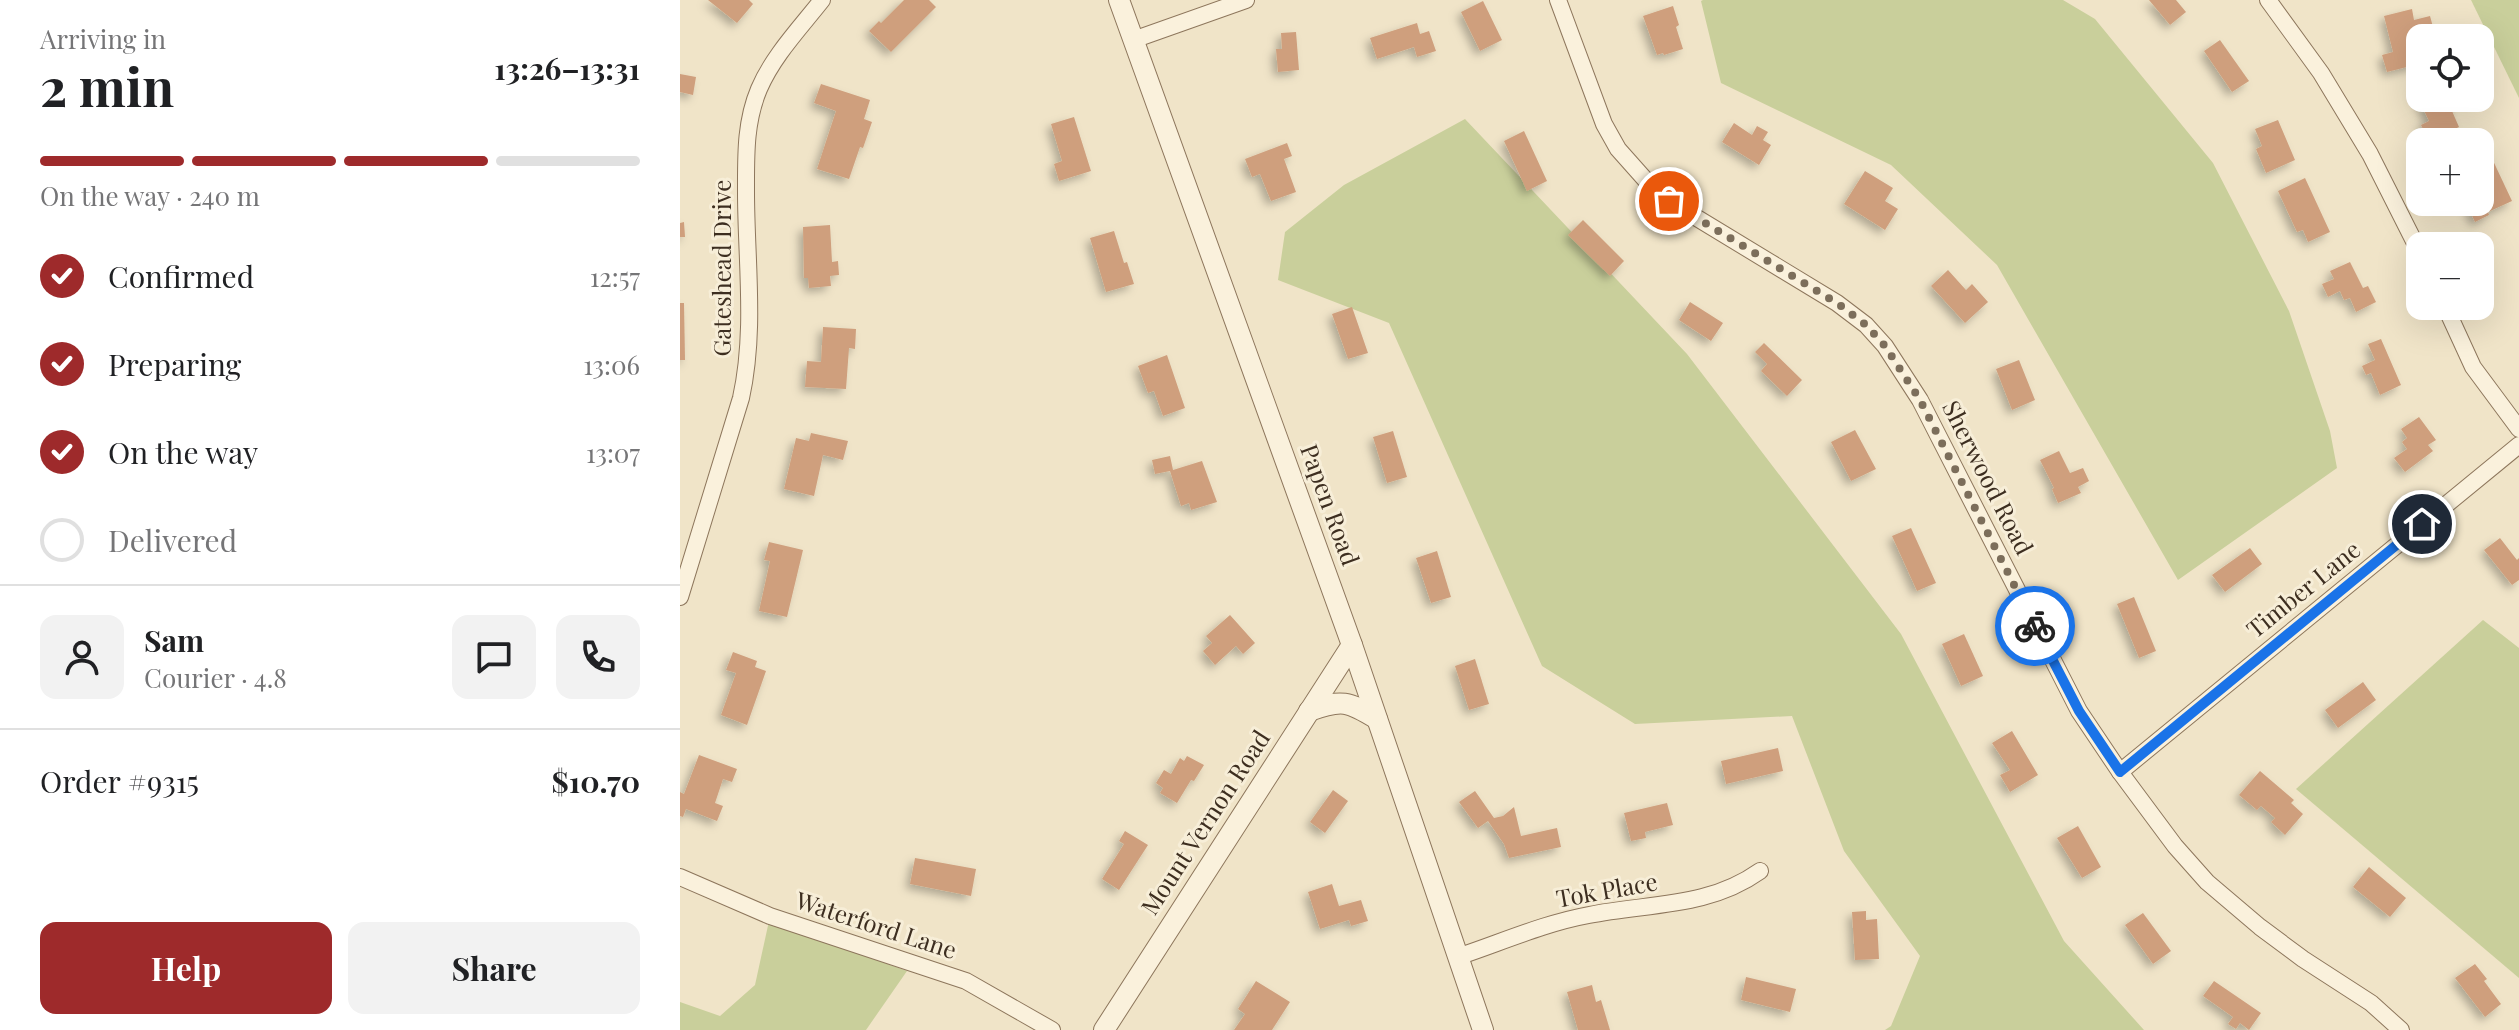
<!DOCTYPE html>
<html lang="en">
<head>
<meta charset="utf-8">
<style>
  :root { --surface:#fff; --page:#f2f2f2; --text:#202124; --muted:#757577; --line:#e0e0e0; --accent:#9e2a2b }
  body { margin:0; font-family:"Playfair Display",serif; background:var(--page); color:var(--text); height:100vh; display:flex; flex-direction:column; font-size:30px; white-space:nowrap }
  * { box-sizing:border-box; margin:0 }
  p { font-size:26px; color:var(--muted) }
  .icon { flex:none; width:44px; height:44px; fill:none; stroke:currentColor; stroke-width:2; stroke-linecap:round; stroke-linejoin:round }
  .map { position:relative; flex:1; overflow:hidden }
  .drawer { display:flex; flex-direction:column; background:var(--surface); width:680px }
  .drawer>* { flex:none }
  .buttons { position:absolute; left:1726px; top:24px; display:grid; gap:16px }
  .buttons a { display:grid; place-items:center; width:88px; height:88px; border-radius:16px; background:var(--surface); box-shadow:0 8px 32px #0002; font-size:40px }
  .pin { position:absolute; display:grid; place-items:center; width:68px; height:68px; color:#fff; margin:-34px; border:4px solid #fff; border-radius:50%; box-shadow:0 2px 8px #0007 }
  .courier { position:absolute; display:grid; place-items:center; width:80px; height:80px; margin:-40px; border:6px solid #1a73e8; border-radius:50%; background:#fff; color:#222; box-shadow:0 2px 10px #0007 }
  .headline em { font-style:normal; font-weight:700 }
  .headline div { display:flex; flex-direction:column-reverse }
  .headline { display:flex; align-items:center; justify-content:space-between; height:136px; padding:0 40px }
  h1 { font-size:52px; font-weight:700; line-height:60px }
  .bar { display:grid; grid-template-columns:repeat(4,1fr); gap:12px 8px; align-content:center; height:96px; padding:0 40px }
  .bar i { height:10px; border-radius:6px; background:var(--line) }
  .bar .on { background:var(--accent) }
  .bar p { grid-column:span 4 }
  .line { display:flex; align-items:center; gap:20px; padding:0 40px; border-top:2px solid var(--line) }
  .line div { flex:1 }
  .round { display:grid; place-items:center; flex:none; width:84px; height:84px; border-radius:16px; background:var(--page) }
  ol { padding:0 40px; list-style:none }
  li { display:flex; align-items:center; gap:24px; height:88px }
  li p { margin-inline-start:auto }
  li .icon { padding:8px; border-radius:50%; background:var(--accent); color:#fff; stroke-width:4 }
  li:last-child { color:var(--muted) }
  li i { width:44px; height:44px; border:4px solid var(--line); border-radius:50% }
  .cta { display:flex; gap:16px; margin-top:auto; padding:16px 40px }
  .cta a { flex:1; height:92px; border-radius:16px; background:var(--accent); color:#fff; font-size:32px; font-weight:700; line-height:92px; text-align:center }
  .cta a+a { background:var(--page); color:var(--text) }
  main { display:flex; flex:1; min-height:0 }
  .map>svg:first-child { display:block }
  .green { fill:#c9cf9b }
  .building { fill:#cf9f7d; filter:url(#shadow) }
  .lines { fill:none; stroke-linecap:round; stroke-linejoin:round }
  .minor-casing { stroke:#8d765c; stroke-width:18 }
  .tertiary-casing { stroke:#8d765c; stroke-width:22 }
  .minor { stroke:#faf1dc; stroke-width:16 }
  .tertiary { stroke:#faf1dc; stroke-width:20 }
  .done { stroke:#7c6e5b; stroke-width:8; stroke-dasharray:0 14.4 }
  .route { stroke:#1a73e8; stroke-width:10 }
  .labels { text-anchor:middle; stroke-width:6; stroke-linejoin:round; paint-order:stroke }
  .street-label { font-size:24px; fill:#3d2e20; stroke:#f7eed8 }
</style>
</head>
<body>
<main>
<section class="drawer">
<div class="headline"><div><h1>2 min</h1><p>Arriving in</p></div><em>13:26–13:31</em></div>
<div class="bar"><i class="on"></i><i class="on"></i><i class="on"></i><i></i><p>On the way · 240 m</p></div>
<ol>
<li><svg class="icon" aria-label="check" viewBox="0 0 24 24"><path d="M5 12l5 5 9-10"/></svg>Confirmed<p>12:57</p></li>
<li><svg class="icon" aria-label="check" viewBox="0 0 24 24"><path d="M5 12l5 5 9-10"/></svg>Preparing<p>13:06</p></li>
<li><svg class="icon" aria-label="check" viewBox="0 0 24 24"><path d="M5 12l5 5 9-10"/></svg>On the way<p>13:07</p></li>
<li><i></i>Delivered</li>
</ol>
<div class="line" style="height:144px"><a class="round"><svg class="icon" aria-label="person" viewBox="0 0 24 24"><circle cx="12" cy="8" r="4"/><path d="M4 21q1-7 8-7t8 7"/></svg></a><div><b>Sam</b><p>Courier · 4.8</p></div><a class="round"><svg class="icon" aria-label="chat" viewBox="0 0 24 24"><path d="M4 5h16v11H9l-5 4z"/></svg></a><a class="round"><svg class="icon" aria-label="phone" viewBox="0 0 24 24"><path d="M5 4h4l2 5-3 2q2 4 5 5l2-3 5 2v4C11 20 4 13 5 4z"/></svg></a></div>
<div class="line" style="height:104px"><div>Order #9315</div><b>$10.70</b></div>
<div class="cta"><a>Help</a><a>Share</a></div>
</section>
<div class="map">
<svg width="1839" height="1030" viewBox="0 0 1839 1030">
  <defs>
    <filter id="shadow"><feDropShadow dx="-4.5" dy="4.5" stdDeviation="4" flood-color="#0004"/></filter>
  </defs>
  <rect width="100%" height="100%" fill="#f0e4c8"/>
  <!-- green -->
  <g class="green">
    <polygon points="1023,0 1383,0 1415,19 1533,163 1609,311 1650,431 1657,468 1498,580 1317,265 1211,165 1041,83 1021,1"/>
    <polygon points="1791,0 1839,0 1839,98"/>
    <polygon points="785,119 1007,354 1221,634 1384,941 1464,1030 1205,1030 1211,1026 1240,956 1164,851 1112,716 955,724 862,666 709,323 598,280 605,232 664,185"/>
    <polygon points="1803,620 1839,648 1839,978 1616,789"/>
    <polygon points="89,921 227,971 186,1030 0,1030 0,1002 40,1016 75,985"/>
  </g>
  <!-- building -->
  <g class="building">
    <polygon points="28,0 69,0 73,4 57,23"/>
    <polygon points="224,0 249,0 256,7 211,52 189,31 199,21 201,23"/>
    <polygon points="1469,0 1496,0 1506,12 1490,25"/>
    <polygon points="803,1 822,40 800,51 781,12"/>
    <polygon points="993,6 999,25 996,27 1003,49 984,55 983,53 977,55 963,16"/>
    <polygon points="1732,9 1734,20 1750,16 1756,38 1740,38 1740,48 1736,49 1739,64 1707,72 1702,55 1713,52 1704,16"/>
    <polygon points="737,23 740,34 749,31 756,51 737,57 734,47 697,59 690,38"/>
    <polygon points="616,32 619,70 598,72 596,49 602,49 601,33"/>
    <polygon points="1540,40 1569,81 1552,92 1524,51"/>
    <polygon points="0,74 16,77 13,95 0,92"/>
    <polygon points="141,84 190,100 184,119 192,122 183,148 180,147 169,179 137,169 156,111 134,103"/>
    <polygon points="1740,88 1740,98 1763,98 1764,102 1771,99 1776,109 1772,111 1779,127 1749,141 1741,125 1749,121 1735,91"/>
    <polygon points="394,117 411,171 379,181 374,164 382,161 371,124"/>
    <polygon points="1598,120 1615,160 1586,173 1576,149 1582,146 1575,129"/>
    <polygon points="1054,123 1072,135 1077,126 1088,132 1083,140 1091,145 1079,165 1042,142"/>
    <polygon points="844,131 867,181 847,191 824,141"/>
    <polygon points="607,143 612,156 604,159 616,192 591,201 580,174 572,177 565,159"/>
    <polygon points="1808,150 1832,201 1808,212 1809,215 1795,222 1788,207 1800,202 1800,154"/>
    <polygon points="1185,171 1213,188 1205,201 1218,209 1205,230 1164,204"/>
    <polygon points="1625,178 1650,232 1628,242 1623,230 1617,232 1598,191"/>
    <polygon points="903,220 944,261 930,276 888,235"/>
    <polygon points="4,222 5,237 0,237 0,223"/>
    <polygon points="150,225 152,262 158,261 159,275 150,276 151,286 129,288 128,278 124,278 123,227"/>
    <polygon points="434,231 444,263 447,262 454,284 426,292 410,238"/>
    <polygon points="1670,262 1683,288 1688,286 1696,302 1676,312 1670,298 1664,300 1660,291 1648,297 1642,284 1654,279 1650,271"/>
    <polygon points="1268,270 1286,290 1292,284 1308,302 1285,323 1251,286"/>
    <polygon points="1010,302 1043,323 1031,341 999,320"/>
    <polygon points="0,303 4,303 5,360 0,360"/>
    <polygon points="672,307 688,353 668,359 652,314"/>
    <polygon points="143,327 176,329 175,349 169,348 166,389 125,387 127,361 141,362"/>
    <polygon points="1701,339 1721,385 1700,395 1691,373 1686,375 1682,366 1695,360 1688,344"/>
    <polygon points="1084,343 1122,380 1107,396 1081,371 1087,364 1075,352"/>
    <polygon points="487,355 505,408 483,416 474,391 468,393 458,366"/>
    <polygon points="1339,360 1355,400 1332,410 1316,369"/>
    <polygon points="1739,417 1756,440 1748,445 1753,451 1725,472 1714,458 1727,449 1722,442 1727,438 1721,429"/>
    <polygon points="1175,430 1196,469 1171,481 1151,442"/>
    <polygon points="713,431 727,477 707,483 693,437"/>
    <polygon points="131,433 168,441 163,460 143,455 134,496 104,489 116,438 129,441"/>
    <polygon points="1379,451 1390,473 1403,468 1409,481 1398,487 1401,493 1378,503 1372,489 1374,488 1360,460"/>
    <polygon points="490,456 493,470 522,461 537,502 511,510 509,503 501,506 490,471 475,474 472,460"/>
    <polygon points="1231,528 1256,583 1237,591 1212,536"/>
    <polygon points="1820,538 1837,560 1839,558 1839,580 1832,585 1804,550"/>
    <polygon points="89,542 123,550 107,617 79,611 90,561 84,560"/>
    <polygon points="1570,548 1582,564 1545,592 1532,575"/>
    <polygon points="757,551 771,597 751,603 736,558"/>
    <polygon points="1454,597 1476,651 1459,658 1437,604"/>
    <polygon points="550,615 575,643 563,654 556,646 535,665 523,651 532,643 526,636"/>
    <polygon points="1284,634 1303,676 1281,686 1262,644"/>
    <polygon points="53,652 77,661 75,667 86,671 67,725 41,715 56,673 46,670"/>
    <polygon points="795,659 809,704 789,710 775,666"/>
    <polygon points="1683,682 1696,700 1658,728 1645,710"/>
    <polygon points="1332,731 1358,775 1330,792 1320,775 1330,770 1312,743"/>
    <polygon points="1098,748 1103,771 1046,784 1041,761"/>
    <polygon points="19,755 57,769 52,782 43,779 35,803 43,806 37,821 6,809 3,817 0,816 0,792 4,794"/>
    <polygon points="507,756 524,765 514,781 511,780 497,803 480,793 483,788 476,783 484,770 491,774 500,758 504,761"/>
    <polygon points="1580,771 1614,800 1611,803 1623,814 1605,835 1591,822 1595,818 1581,806 1577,810 1559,795"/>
    <polygon points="653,790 668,801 645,833 630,822"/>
    <polygon points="795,791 814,818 823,816 834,807 841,836 877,828 881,847 829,858 824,844 808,821 798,828 779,802"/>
    <polygon points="987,803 993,825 965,832 966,838 951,841 944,813"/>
    <polygon points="1398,826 1421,867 1402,878 1377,838"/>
    <polygon points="445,831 468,845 439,890 422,879 444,844 439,841"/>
    <polygon points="235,858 296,869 291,896 230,884"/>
    <polygon points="1689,867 1726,898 1710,917 1673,887"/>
    <polygon points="652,884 659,906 681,900 688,921 671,926 669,920 640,929 628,892"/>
    <polygon points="1186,911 1186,920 1197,919 1199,959 1175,960 1172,912"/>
    <polygon points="1463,913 1491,951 1473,964 1445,925"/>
    <polygon points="1795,964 1807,979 1804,981 1821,1004 1805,1017 1775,978"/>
    <polygon points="1066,977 1116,989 1110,1012 1061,1000"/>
    <polygon points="576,981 610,1002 592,1030 554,1030 565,1014 558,1009"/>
    <polygon points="1534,981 1581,1013 1569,1030 1560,1023 1556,1029 1548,1024 1553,1017 1523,996"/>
    <polygon points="912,985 916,1002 921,1000 930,1030 898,1030 887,992"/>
  </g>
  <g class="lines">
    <defs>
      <g id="minor">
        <polyline points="878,0 924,124 938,149 970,185 989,201 1157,303 1186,325 1205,346 1240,400 1399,711 1440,772 1495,846 1527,882 1580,927 1623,959 1691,1003 1721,1030"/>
        <polyline points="1588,0 1641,73 1690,154 1740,253"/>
        <polyline points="453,40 566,0"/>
        <polyline points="1765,306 1793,367 1839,429"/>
        <path d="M0,597l61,-199c15,-68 5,-137 5,-206 0,-36 -1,-70 13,-103 14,-33 41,-61 63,-89"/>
        <polyline points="1440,772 1839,445"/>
        <polyline points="0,877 90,916 286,981 372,1030"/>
        <path d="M780,956c42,-14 85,-33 129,-41 60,-12 119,-7 171,-44"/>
      </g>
      <g id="tertiary">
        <polyline points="439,0 672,645 803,1030"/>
        <path d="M629,711c33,-12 39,-10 68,8"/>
        <polyline points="424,1030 672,645"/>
      </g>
    </defs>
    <!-- minor casing -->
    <use href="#minor" class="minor-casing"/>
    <!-- tertiary casing -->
    <use href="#tertiary" class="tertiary-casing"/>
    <!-- minor -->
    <use href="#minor" class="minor"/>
    <!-- tertiary -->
    <use href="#tertiary" class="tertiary"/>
  </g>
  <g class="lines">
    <!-- done -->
    <polyline class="done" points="989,201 1157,303 1186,325 1205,346 1240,400 1355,626"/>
    <!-- route -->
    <polyline class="route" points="1355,626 1399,711 1440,772 1742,524"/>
  </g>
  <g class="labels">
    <!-- street labels -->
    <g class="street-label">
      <text transform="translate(43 268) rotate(-90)" y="8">Gateshead Drive</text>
      <text transform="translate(1307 478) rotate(63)" y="8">Sherwood Road</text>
      <text transform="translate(649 505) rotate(70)" y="8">Papen Road</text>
      <text transform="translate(1624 590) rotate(-39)" y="8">Timber Lane</text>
      <text transform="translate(526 823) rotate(-57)" y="8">Mount Vernon Road</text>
      <text transform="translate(927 891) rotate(-10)" y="8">Tok Place</text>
      <text transform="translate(196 926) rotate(18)" y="8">Waterford Lane</text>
    </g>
  </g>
</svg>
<div class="buttons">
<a><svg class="icon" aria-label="locate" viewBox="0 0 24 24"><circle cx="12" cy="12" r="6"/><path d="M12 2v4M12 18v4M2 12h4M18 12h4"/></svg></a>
<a>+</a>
<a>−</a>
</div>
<div class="pin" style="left:989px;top:201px;background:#ea580c"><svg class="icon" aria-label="bag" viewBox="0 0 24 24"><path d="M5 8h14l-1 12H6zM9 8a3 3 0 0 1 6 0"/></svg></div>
<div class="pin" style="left:1742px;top:524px;background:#1f2937"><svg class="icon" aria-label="home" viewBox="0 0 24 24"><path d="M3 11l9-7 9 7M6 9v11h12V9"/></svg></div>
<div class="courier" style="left:1355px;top:626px"><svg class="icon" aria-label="bike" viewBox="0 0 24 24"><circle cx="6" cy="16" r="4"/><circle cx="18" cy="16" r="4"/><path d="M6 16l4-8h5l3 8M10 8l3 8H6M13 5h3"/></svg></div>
</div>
</main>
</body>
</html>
